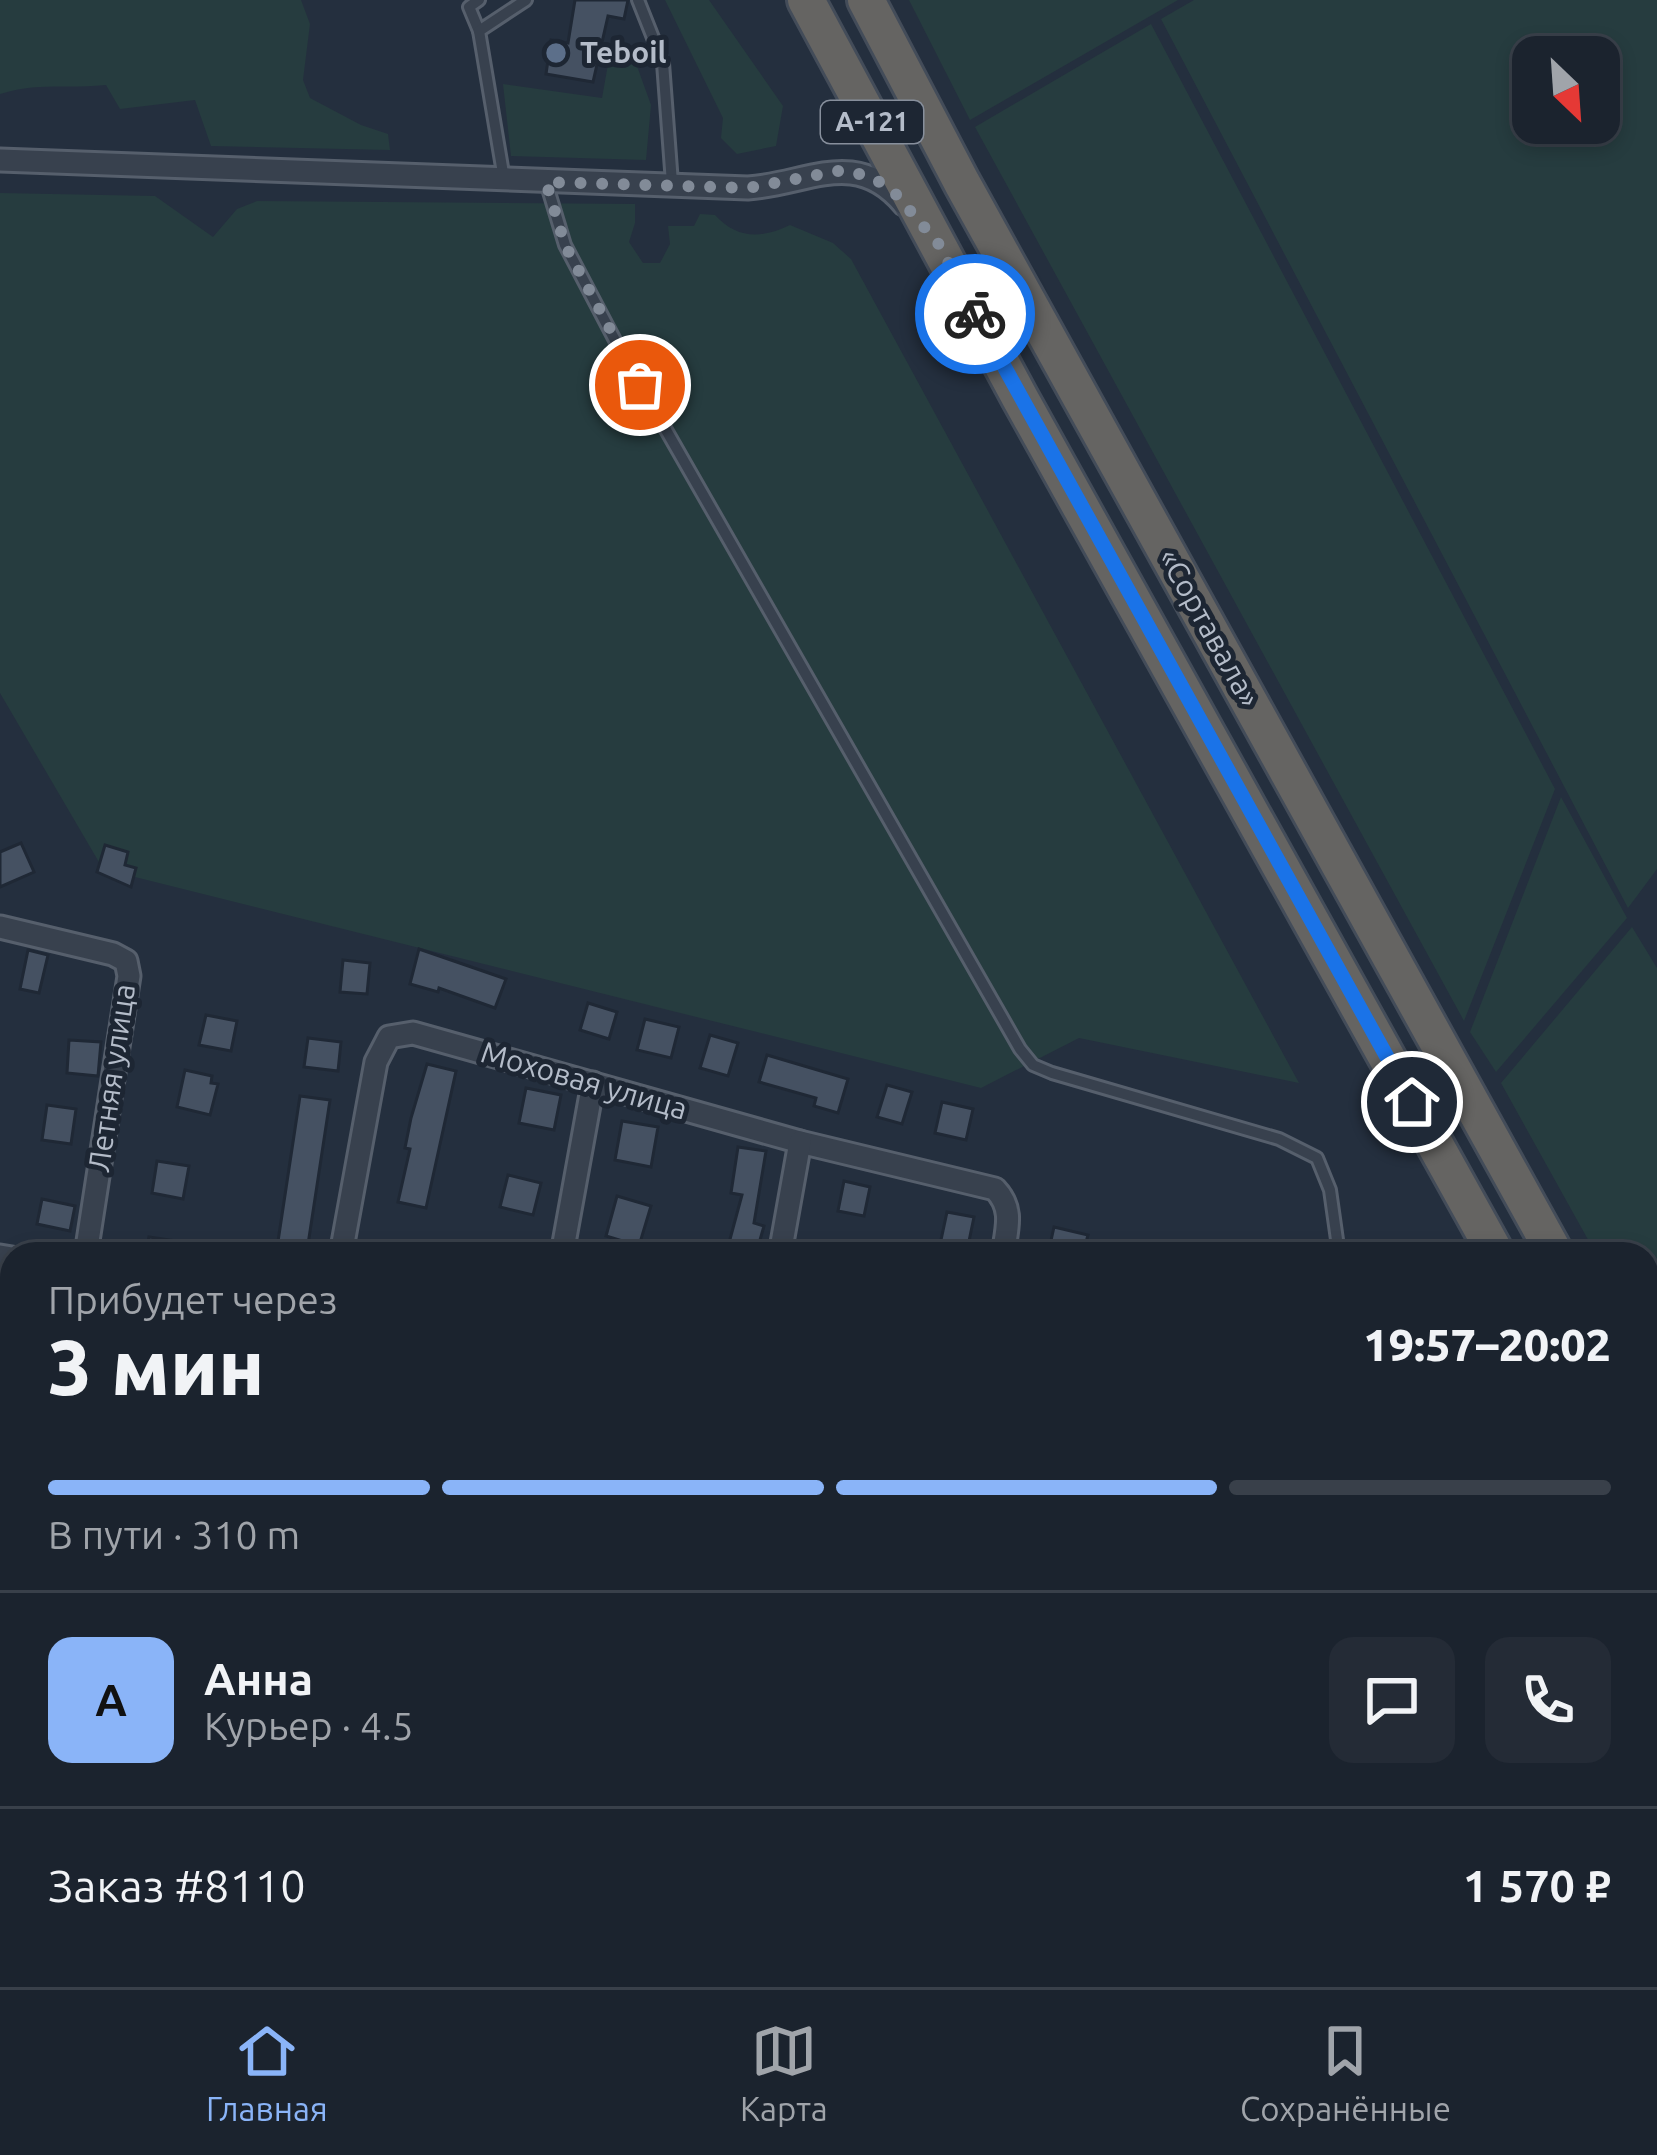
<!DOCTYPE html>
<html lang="ru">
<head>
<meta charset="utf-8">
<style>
  :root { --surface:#1b232e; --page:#242b36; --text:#f1f3f6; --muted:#a0a4aa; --line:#39404a; --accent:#8ab4f8 }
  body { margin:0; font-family:Ubuntu,sans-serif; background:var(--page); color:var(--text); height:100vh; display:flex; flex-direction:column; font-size:45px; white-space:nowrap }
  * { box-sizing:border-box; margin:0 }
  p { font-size:39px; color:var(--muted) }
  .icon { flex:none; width:66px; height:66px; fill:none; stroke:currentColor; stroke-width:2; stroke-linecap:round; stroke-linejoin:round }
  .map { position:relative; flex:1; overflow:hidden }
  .panel { position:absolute; left:0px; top:1242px; width:1659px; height:747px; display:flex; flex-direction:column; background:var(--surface); border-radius:36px 36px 0 0; box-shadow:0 6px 18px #0003,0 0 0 3px var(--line) }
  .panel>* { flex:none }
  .needle { width:78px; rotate:155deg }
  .buttons { position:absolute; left:1512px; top:36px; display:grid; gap:24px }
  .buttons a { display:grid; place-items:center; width:108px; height:108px; border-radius:24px; background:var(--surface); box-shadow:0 6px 18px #0003,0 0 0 3px var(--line); font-size:60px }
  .pin { position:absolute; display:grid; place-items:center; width:102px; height:102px; color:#fff; margin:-51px; border:6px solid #fff; border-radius:50%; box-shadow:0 3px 12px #0007 }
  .courier { position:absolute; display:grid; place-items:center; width:120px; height:120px; margin:-60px; border:9px solid #1a73e8; border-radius:50%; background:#fff; color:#222; box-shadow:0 3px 15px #0007 }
  .overview em { font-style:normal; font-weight:800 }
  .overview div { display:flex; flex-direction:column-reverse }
  .overview { display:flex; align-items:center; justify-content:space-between; height:204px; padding:0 48px }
  h1 { font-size:78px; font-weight:800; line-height:90px }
  .bar { display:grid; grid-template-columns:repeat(4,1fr); gap:18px 12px; align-content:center; height:144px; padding:0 48px }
  .bar i { height:15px; border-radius:9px; background:var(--line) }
  .bar .active { background:var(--accent) }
  .bar p { grid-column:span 4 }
  .line { display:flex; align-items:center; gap:30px; padding:0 48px; border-top:3px solid var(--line) }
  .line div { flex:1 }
  .round { display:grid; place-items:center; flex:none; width:126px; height:126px; border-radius:24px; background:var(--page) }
  .tabs { display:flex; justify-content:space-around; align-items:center; height:168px; border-top:3px solid var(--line); background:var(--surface); font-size:33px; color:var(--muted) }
  .tabs a { display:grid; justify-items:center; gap:6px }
  .tabs .active { color:var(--accent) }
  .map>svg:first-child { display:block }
  .green { fill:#263c3f; fill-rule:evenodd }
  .building { fill:#455162; stroke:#1f2835; stroke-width:3 }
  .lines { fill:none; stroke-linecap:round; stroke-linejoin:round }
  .service-casing { stroke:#565f6c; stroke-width:16 }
  .minor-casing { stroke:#565f6c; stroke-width:27 }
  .trunk-casing { stroke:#434c59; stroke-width:42 }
  .service { stroke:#38414e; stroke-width:10 }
  .minor { stroke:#38414e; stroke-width:21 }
  .trunk { stroke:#656462; stroke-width:36 }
  .done { stroke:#828b98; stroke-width:12; stroke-dasharray:0 21.6 }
  .route { stroke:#1a73e8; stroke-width:15 }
  .service-dot { fill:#5c6f8a; stroke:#1d2633; stroke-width:4.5 }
  .labels { text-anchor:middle; stroke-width:10; stroke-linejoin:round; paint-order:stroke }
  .shield { fill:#1d2633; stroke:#878f9c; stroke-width:3 }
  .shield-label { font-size:27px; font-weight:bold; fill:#b4bcc9 }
  .poi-label { font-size:30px; font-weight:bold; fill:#b4bcc9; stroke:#1d2633; text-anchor:start }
  .street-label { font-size:30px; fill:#b4bcc9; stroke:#1d2633 }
</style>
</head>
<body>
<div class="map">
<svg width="1657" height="1987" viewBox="0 0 1657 1987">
  <rect width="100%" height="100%" fill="#242f3e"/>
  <!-- green -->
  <g class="green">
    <path d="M0,0h301l9,24 -7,56 7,18 51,27 27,9 2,16 -179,-4 -16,-46 -75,9 -14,-24c-40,4 -68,-3 -106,9z"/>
    <polygon points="665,0 709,0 783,106 776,146 737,154 721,138 723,118"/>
    <polygon points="909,0 1178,0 970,120"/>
    <path d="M1194,0h463v869l-29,39 -467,-889zM1533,57h66v66h-66z"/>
    <polygon points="1151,24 1555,789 1464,1021 975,127"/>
    <polygon points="610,53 633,55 651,105 646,160 511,156 503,84 602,98"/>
    <path d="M0,193l155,3 58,41 24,-28 20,-8 378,3v19l-6,19 14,21h17l10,-19 -2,-18h26l6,-12 15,1c22,24 46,24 75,10l43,18 18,16 448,824 -220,-45 -98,50 -878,-219 -103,-176z"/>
    <polygon points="1561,797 1627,918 1496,1072 1470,1032"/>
    <polygon points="1632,927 1657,968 1657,1363 1647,1345 1647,1254 1596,1254 1501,1083"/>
    <polygon points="1647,1678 1657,1697 1657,1987 1580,1987 1574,1977 1647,1977"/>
  </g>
  <!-- building -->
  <g class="building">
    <polygon points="575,0 628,0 624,19 608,16 593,82 546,74 551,40 568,43"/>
    <polygon points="21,843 34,872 0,887 0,852"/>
    <polygon points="105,845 128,852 125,865 136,868 131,887 97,872"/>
    <polygon points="419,949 506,979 495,1008 439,988 438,992 410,984"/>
    <polygon points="28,950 48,955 39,993 20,989"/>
    <polygon points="343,960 370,963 367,994 340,992"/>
    <polygon points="588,1003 617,1012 609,1039 580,1030"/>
    <polygon points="206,1015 237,1021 231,1051 199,1045"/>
    <polygon points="645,1019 679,1027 671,1058 637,1050"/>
    <polygon points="710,1035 738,1043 728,1076 700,1068"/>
    <polygon points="308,1038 341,1042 338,1071 304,1067"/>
    <polygon points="69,1040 101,1042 98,1076 67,1073"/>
    <polygon points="767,1055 848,1079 838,1113 814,1106 816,1098 759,1082"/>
    <polygon points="427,1064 456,1071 426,1208 398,1202 410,1149 405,1148 411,1118"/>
    <polygon points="185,1070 212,1076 211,1083 218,1084 210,1115 177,1107"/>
    <polygon points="887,1085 912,1092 902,1124 877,1117"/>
    <polygon points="526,1088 561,1095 554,1130 519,1123"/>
    <polygon points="300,1096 330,1100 307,1251 277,1248"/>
    <polygon points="942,1102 973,1109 966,1140 935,1133"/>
    <polygon points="47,1105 76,1109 71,1144 42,1140"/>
    <polygon points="622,1121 658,1127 651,1167 615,1160"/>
    <polygon points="738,1147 766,1151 754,1223 764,1226 756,1254 726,1254 742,1195 731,1193"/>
    <polygon points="157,1161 189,1166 183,1199 152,1193"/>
    <polygon points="508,1175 541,1183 533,1215 500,1207"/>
    <polygon points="844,1181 870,1187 864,1216 838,1211"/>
    <polygon points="617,1196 651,1206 639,1246 606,1236"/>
    <polygon points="42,1199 75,1206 70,1231 37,1224"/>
    <polygon points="947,1212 974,1217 968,1246 941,1240"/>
    <polygon points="1054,1227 1088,1235 1083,1254 1048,1254"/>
    <polygon points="149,1237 203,1245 202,1254 146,1254"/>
  </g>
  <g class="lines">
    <defs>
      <g id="service">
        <polyline points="638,0 663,63 672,183"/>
        <polyline points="479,31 469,7 479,0"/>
        <polyline points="504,179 479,31 526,0"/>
        <polyline points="546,182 565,245 618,346 1020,1049 1033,1065 1052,1073 1279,1139 1317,1158 1330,1190 1339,1254"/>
      </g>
      <g id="minor">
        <path d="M0,160l748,28c60,-4 108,-41 156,16"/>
        <polyline points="0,927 113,954 126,961 129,976 86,1254"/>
        <path d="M341,1254l35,-192 13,-25 24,-4 387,109 195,47c19,20 12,39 8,65"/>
        <polyline points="562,1254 593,1083"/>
        <polyline points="780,1254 800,1142"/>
        <polyline points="0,1256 12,1258"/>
        <polyline points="0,1624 12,1626"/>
        <polyline points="10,1741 12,1733"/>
        <polyline points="0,1961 12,1963"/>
        <polyline points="124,1977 203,1987"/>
        <polyline points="570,1977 571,1987"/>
        <polyline points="806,1977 806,1987"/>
        <polyline points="1038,1977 1039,1987"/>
        <polyline points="1272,1977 1273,1987"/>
        <polyline points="1550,1977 1555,1987"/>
      </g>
      <g id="trunk">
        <polyline points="806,0 1020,398 1496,1254"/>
        <polyline points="866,0 962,183 1555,1254"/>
        <polyline points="1647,1421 1657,1439"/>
        <polyline points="1647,1524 1657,1542"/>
      </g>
    </defs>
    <!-- service casing -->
    <use href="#service" class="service-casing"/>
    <!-- minor casing -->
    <use href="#minor" class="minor-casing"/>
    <!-- trunk casing -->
    <use href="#trunk" class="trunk-casing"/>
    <!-- service -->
    <use href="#service" class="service"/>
    <!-- minor -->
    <use href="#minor" class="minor"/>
    <!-- trunk -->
    <use href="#trunk" class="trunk"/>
  </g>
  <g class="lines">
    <!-- done -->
    <polyline class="done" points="640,385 565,245 546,182 748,188 843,170 872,177 893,191 938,243 975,314"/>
    <!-- route -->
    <polyline class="route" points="975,314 1412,1102"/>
  </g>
  <!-- markers -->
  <circle class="service-dot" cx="556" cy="53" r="12"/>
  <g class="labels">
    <!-- shield labels -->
    <rect class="shield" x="821" y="101" width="102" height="42" rx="9"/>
    <g class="shield-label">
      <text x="872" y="131">А-121</text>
    </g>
    <!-- poi labels -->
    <g class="poi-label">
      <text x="580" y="63">Teboil</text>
    </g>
    <!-- street labels -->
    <g class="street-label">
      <text transform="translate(1209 628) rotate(61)" y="10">«Сортавала»</text>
      <text transform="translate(112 1078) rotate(-82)" y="10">Летняя улица</text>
      <text transform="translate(584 1081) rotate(16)" y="10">Моховая улица</text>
    </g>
  </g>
</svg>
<div class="buttons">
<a><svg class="needle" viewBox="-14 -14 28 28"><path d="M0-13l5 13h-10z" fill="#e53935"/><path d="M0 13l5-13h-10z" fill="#a0a4aa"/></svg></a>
</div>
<div class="pin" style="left:640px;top:385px;background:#ea580c"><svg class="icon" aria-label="bag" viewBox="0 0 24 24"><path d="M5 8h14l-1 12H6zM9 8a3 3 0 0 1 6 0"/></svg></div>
<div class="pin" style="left:1412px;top:1102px;background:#1f2937"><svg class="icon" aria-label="home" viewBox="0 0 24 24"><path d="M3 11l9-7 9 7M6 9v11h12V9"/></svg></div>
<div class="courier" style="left:975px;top:314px"><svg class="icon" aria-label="bike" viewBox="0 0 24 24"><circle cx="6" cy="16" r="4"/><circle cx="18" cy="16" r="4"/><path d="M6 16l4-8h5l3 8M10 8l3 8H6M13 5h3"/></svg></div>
<section class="panel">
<div class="overview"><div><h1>3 мин</h1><p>Прибудет через</p></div><em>19:57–20:02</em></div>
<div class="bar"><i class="active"></i><i class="active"></i><i class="active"></i><i></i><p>В пути · 310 m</p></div>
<div class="line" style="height:216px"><b class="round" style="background:var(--accent);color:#111">А</b><div><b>Анна</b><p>Курьер · 4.5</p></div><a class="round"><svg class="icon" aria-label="chat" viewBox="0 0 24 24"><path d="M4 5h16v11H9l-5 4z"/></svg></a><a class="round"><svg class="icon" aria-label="phone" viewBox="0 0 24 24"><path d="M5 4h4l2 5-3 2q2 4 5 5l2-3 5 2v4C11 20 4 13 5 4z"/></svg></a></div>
<div class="line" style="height:156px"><div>Заказ #8110</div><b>1 570 ₽</b></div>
</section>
</div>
<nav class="tabs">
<a class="active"><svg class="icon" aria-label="home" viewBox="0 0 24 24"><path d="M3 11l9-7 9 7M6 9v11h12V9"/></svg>Главная</a>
<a><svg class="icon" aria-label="map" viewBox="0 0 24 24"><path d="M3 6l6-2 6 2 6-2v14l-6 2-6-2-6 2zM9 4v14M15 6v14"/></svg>Карта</a>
<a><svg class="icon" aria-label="saved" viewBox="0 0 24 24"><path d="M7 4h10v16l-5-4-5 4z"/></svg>Сохранённые</a>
</nav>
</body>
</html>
